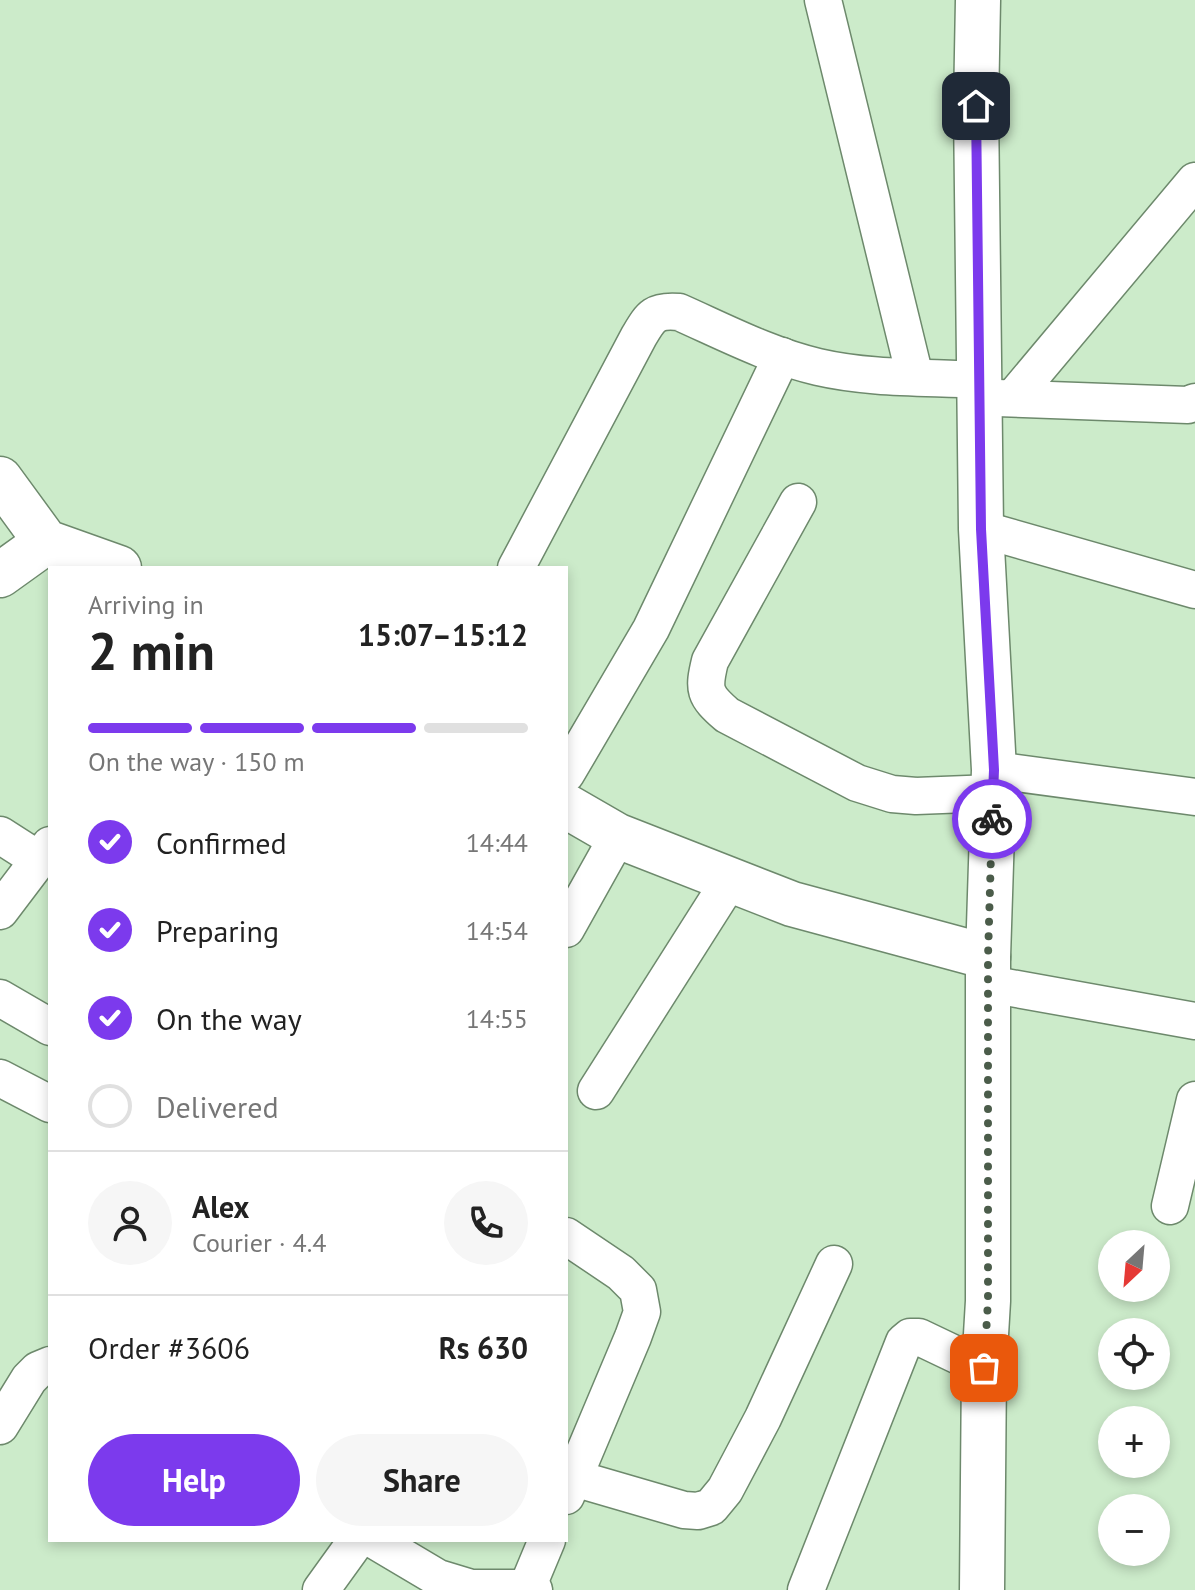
<!DOCTYPE html>
<html lang="en">
<head>
<meta charset="utf-8">
<style>
  :root { --surface:#fff; --page:#f6f6f6; --text:#222; --muted:#767676; --line:#e0e0e0; --accent:#7c3aed }
  body { margin:0; font-family:"PT Sans",sans-serif; background:var(--page); color:var(--text); height:100vh; display:flex; flex-direction:column; font-size:30px; white-space:nowrap }
  * { box-sizing:border-box; margin:0 }
  p { font-size:26px; color:var(--muted) }
  .icon { flex:none; width:44px; height:44px; fill:none; stroke:currentColor; stroke-width:2; stroke-linecap:round; stroke-linejoin:round }
  .map { position:relative; flex:1; overflow:hidden }
  .panel { position:absolute; left:48px; top:566px; width:520px; height:976px; display:flex; flex-direction:column; background:var(--surface); border-radius:0px; box-shadow:0 4px 12px #0003 }
  .panel>* { flex:none }
  .needle { width:52px; rotate:206deg }
  .fabs { position:absolute; left:1098px; top:1230px; display:grid; gap:16px }
  .fabs a { display:grid; place-items:center; width:72px; height:72px; border-radius:50%; background:var(--surface); box-shadow:0 4px 12px #0003; font-size:40px }
  .pin { position:absolute; display:grid; place-items:center; width:68px; height:68px; color:#fff; margin:-34px; border-radius:16px; box-shadow:0 4px 12px #0006 }
  .courier { position:absolute; display:grid; place-items:center; width:80px; height:80px; margin:-40px; border:6px solid #7c3aed; border-radius:50%; background:#fff; color:#222; box-shadow:0 2px 10px #0007 }
  .head em { font-style:normal; font-weight:800 }
  .head div { display:flex; flex-direction:column-reverse }
  .head { display:flex; align-items:center; justify-content:space-between; height:136px; padding:0 40px }
  h1 { font-size:52px; font-weight:800; line-height:60px }
  .bar { display:grid; grid-template-columns:repeat(4,1fr); gap:12px 8px; align-content:center; height:96px; padding:0 40px }
  .bar i { height:10px; border-radius:6px; background:var(--line) }
  .bar .on { background:var(--accent) }
  .bar p { grid-column:span 4 }
  .line { display:flex; align-items:center; gap:20px; padding:0 40px; border-top:2px solid var(--line) }
  .line div { flex:1 }
  .round { display:grid; place-items:center; flex:none; width:84px; height:84px; border-radius:42px; background:var(--page) }
  ol { padding:0 40px; list-style:none }
  li { display:flex; align-items:center; gap:24px; height:88px }
  li p { margin-inline-start:auto }
  li .icon { padding:8px; border-radius:50%; background:var(--accent); color:#fff; stroke-width:4 }
  li:last-child { color:var(--muted) }
  li i { width:44px; height:44px; border:4px solid var(--line); border-radius:50% }
  .button { display:flex; gap:16px; margin-top:auto; padding:16px 40px }
  .button a { flex:1; height:92px; border-radius:48px; background:var(--accent); color:#fff; font-size:32px; font-weight:800; line-height:92px; text-align:center }
  .button a+a { background:var(--page); color:var(--text) }
  .map>svg:first-child { display:block }
  .lines { fill:none; stroke-linecap:round; stroke-linejoin:round }
  .street-casing { stroke:#6d896c; stroke-width:39 }
  .secondary-casing { stroke:#6d896c; stroke-width:47 }
  .highway-casing { stroke:#6d896c; stroke-width:47 }
  .street { stroke:#fff; stroke-width:36 }
  .secondary { stroke:#fff; stroke-width:44 }
  .highway { stroke:#fff; stroke-width:44 }
  .done { stroke:#4b5c4a; stroke-width:8; stroke-dasharray:0 14.4 }
  .route { stroke:#7c3aed; stroke-width:10 }
</style>
</head>
<body>
<div class="map">
<svg width="1195" height="1590" viewBox="0 0 1195 1590">
  <rect width="100%" height="100%" fill="#ccebca"/>
  <g class="lines">
    <defs>
      <g id="street">
        <polyline points="823,0 915,377"/>
        <polyline points="997,398 1188,405 1195,402"/>
        <polyline points="1013,398 1195,181"/>
        <path d="M798,502l-88,159c-7,29 -6,34 17,54l130,68 35,11 24,2 77,-3"/>
        <polyline points="981,529 1195,590"/>
        <path d="M516,568l123,-232c12,-20 15,-26 40,-24 45,20 91,44 139,55 52,12 108,10 161,13"/>
        <polyline points="994,770 1195,797"/>
        <polyline points="566,774 651,629 782,356"/>
        <polyline points="0,835 39,860"/>
        <polyline points="0,911 50,845"/>
        <polyline points="566,929 618,836"/>
        <polyline points="989,984 1195,1021"/>
        <polyline points="0,998 50,1027"/>
        <polyline points="0,1078 50,1104"/>
        <polyline points="596,1091 730,880"/>
        <polyline points="1170,1206 1195,1100"/>
        <polyline points="566,1236 621,1273 638,1290 642,1312 633,1337 566,1496"/>
        <polyline points="0,1426 29,1379 38,1370 50,1365"/>
        <polyline points="574,1478 684,1510 698,1511 711,1507 725,1490 763,1418 834,1264"/>
        <polyline points="374,1540 438,1578 471,1588 527,1588 534,1590"/>
        <polyline points="527,1588 547,1540"/>
        <polyline points="321,1590 357,1540"/>
        <polyline points="806,1590 904,1342 910,1337 919,1337 984,1368"/>
      </g>
      <g id="secondary">
        <polyline points="0,479 46,542 119,568"/>
        <polyline points="0,575 46,542"/>
        <polyline points="566,806 618,836 792,904 988,957"/>
      </g>
      <polyline id="highway" points="978,0 976,106 981,529 994,770 988,957 988,1301 984,1368 982,1590"/>
    </defs>
    <!-- street casing -->
    <use href="#street" class="street-casing"/>
    <!-- secondary casing -->
    <use href="#secondary" class="secondary-casing"/>
    <!-- highway casing -->
    <use href="#highway" class="highway-casing"/>
    <!-- street -->
    <use href="#street" class="street"/>
    <!-- secondary -->
    <use href="#secondary" class="secondary"/>
    <!-- highway -->
    <use href="#highway" class="highway"/>
  </g>
  <g class="lines">
    <!-- done -->
    <polyline class="done" points="984,1368 988,1301 988,957 992,819"/>
    <!-- route -->
    <polyline class="route" points="976,106 981,529 994,770 992,819"/>
  </g>
</svg>
<div class="fabs">
<a><svg class="needle" viewBox="-14 -14 28 28"><path d="M0-13l5 13h-10z" fill="#e53935"/><path d="M0 13l5-13h-10z" fill="#767676"/></svg></a>
<a><svg class="icon" aria-label="locate" viewBox="0 0 24 24"><circle cx="12" cy="12" r="6"/><path d="M12 2v4M12 18v4M2 12h4M18 12h4"/></svg></a>
<a>+</a>
<a>−</a>
</div>
<div class="pin" style="left:984px;top:1368px;background:#ea580c"><svg class="icon" aria-label="bag" viewBox="0 0 24 24"><path d="M5 8h14l-1 12H6zM9 8a3 3 0 0 1 6 0"/></svg></div>
<div class="pin" style="left:976px;top:106px;background:#1f2937"><svg class="icon" aria-label="home" viewBox="0 0 24 24"><path d="M3 11l9-7 9 7M6 9v11h12V9"/></svg></div>
<div class="courier" style="left:992px;top:819px"><svg class="icon" aria-label="bike" viewBox="0 0 24 24"><circle cx="6" cy="16" r="4"/><circle cx="18" cy="16" r="4"/><path d="M6 16l4-8h5l3 8M10 8l3 8H6M13 5h3"/></svg></div>
<section class="panel">
<div class="head"><div><h1>2 min</h1><p>Arriving in</p></div><em>15:07–15:12</em></div>
<div class="bar"><i class="on"></i><i class="on"></i><i class="on"></i><i></i><p>On the way · 150 m</p></div>
<ol>
<li><svg class="icon" aria-label="check" viewBox="0 0 24 24"><path d="M5 12l5 5 9-10"/></svg>Confirmed<p>14:44</p></li>
<li><svg class="icon" aria-label="check" viewBox="0 0 24 24"><path d="M5 12l5 5 9-10"/></svg>Preparing<p>14:54</p></li>
<li><svg class="icon" aria-label="check" viewBox="0 0 24 24"><path d="M5 12l5 5 9-10"/></svg>On the way<p>14:55</p></li>
<li><i></i>Delivered</li>
</ol>
<div class="line" style="height:144px"><a class="round"><svg class="icon" aria-label="person" viewBox="0 0 24 24"><circle cx="12" cy="8" r="4"/><path d="M4 21q1-7 8-7t8 7"/></svg></a><div><b>Alex</b><p>Courier · 4.4</p></div><a class="round"><svg class="icon" aria-label="phone" viewBox="0 0 24 24"><path d="M5 4h4l2 5-3 2q2 4 5 5l2-3 5 2v4C11 20 4 13 5 4z"/></svg></a></div>
<div class="line" style="height:104px"><div>Order #3606</div><b>Rs 630</b></div>
<div class="button"><a>Help</a><a>Share</a></div>
</section>
</div>
</body>
</html>
